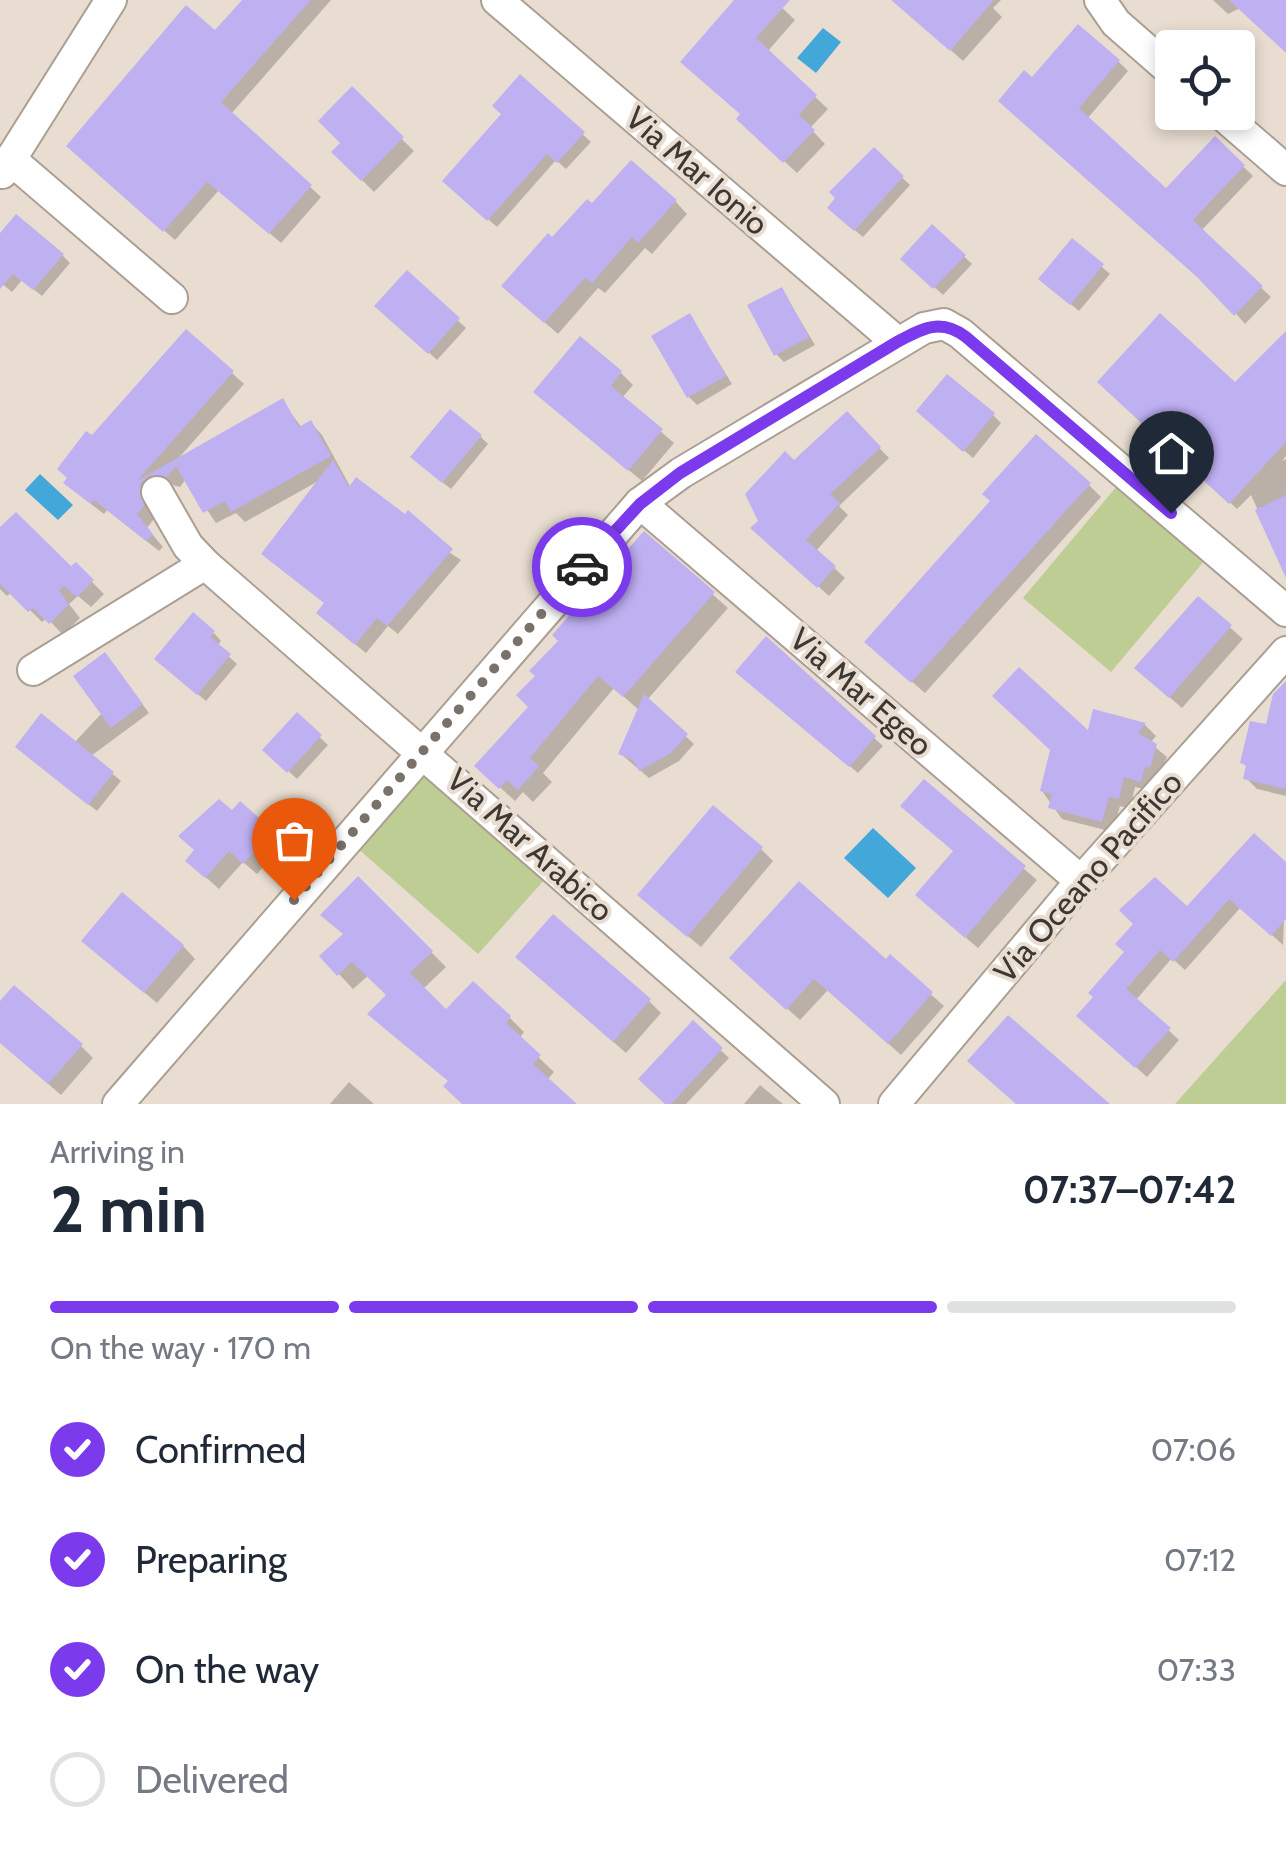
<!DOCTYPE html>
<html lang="en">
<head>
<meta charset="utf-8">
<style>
  :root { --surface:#fff; --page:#f6f6f7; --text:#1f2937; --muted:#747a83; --line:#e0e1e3; --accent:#7c3aed }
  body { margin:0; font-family:Cabin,sans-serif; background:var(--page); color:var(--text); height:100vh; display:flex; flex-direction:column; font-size:38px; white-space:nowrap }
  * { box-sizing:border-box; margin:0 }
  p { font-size:32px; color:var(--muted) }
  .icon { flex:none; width:55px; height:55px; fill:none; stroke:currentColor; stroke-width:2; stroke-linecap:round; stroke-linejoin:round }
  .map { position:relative; height:1104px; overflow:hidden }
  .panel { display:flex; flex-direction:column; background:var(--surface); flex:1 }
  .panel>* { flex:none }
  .fabs { position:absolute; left:1155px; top:30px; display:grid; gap:20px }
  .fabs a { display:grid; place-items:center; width:100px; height:100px; border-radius:10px; background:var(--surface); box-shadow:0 5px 15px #0003; font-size:50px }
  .pin { position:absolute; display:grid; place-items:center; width:85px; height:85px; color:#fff; margin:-102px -42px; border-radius:50% 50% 50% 0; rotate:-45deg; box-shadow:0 0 10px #0007 }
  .pin .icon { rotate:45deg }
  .courier { position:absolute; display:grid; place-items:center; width:100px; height:100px; margin:-50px; border:8px solid #7c3aed; border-radius:50%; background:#fff; color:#222; box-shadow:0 2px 12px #0007 }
  .head em { font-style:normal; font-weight:700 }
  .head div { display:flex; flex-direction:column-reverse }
  .head { display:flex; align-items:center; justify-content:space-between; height:170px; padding:0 50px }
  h1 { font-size:65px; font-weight:700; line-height:75px }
  .bar { display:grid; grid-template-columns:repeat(4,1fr); gap:15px 10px; align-content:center; height:120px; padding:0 50px }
  .bar i { height:12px; border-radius:8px; background:var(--line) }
  .bar .on { background:var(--accent) }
  .bar p { grid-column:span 4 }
  ol { padding:0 50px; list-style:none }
  li { display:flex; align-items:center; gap:30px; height:110px }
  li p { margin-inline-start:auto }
  li .icon { padding:10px; border-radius:50%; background:var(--accent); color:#fff; stroke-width:4 }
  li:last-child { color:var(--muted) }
  li i { width:55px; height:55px; border:5px solid var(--line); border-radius:50% }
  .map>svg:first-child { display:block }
  .green { fill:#bdcd93 }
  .water { fill:#43a8d9 }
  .shadow { fill:#0003 }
  .building { fill:#bfb0f2 }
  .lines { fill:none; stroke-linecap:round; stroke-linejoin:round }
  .street-casing { stroke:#ab9f94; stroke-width:34 }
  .street { stroke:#fff; stroke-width:30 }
  .done { stroke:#79726b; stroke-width:10; stroke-dasharray:0 18 }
  .route { stroke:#7c3aed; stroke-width:12 }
  .labels { text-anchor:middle; stroke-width:8; stroke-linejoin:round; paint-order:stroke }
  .street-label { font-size:32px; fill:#3d3834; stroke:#e9ddd1 }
</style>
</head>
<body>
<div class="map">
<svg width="1286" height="1104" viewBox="0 0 1286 1104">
  <rect width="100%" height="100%" fill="#e9ddd1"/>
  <!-- green -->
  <g class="green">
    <polygon points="1117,486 1205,560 1111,672 1023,598"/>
    <polygon points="422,771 545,879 478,954 355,846"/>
    <polygon points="1286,980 1286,1104 1175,1104"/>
  </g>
  <!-- water -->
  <g class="water">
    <polygon points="823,28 841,42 816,73 797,58"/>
    <polygon points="40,474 73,505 58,520 25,490"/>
    <polygon points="873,828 916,868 888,898 844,858"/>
  </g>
  <!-- shadow -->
  <g class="shadow">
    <polygon points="245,0 331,0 231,114 321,197 281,243 219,190 175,240 80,156 215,33"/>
    <polygon points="737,0 774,0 795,20 767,52 828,109 810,128 825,144 797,173 739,119 743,115"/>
    <polygon points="894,0 1001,0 993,8 1002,17 963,61"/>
    <polygon points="1213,0 1286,0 1286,46 1240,8 1228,14"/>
    <polygon points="1118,61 1128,71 1087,119 1166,191 1215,139 1253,176 1201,231 1271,297 1245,324 1032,80"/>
    <polygon points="520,78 591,142 566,169 556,160 497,227 453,189 504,115"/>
    <polygon points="352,90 414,151 374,192 334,152 343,143"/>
    <polygon points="874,151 910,185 863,237 838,216"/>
    <polygon points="675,201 687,214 652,254 645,248 605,293 598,288 558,334 517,298 553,240"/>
    <polygon points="933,227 972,264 943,295 904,259"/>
    <polygon points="0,237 62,255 70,263 42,296 22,280 12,292 0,282"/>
    <polygon points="1073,241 1110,274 1079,311 1049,286"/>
    <polygon points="407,274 466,328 437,360 378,305"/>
    <polygon points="782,290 815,345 784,362 776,354"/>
    <polygon points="690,316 732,384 697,405 689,397"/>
    <polygon points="1286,333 1286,456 1282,461 1286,459 1286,572 1251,495 1237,509 1114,395 1235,385"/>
    <polygon points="232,373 244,384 177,460 282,401 302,428 311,423 322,435 351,488 461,560 398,634 388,626 366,653 329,623 322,479 245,522 236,513 216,523 186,479 180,487 169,484 149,506 154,519 147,528 163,547 159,551 107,510 104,514 78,494 92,439"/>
    <polygon points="621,373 633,385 622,398 674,443 642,481 548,404"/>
    <polygon points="847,414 889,458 839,506 848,515 816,551 845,578 829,596 764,538 794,463"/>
    <polygon points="993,415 1001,423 973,458 927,419"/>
    <polygon points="480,436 488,444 451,489 421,465"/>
    <polygon points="1089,485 1101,497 925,693 880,654 993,502"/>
    <polygon points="0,531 71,570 76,566 104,594 91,607 78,596 69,604 80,618 63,635 47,618 42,622 12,592 7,596 0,589"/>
    <polygon points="644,534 728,608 647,700 694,744 679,761 649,778 621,754 640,711 614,688 543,773 552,782 533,802 523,792 515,801 492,780 531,707 538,677"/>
    <polygon points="1198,599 1243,639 1182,708 1150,680"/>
    <polygon points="214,633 221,641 217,646 237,664 206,701 165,667"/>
    <polygon points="766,639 883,746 858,773 746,680"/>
    <polygon points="112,663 149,713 91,756 121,781 97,811 26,754 74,743 114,700"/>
    <polygon points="1286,701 1286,796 1257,789 1246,778 1248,768 1243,763"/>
    <polygon points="1095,712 1145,725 1156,736 1150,743 1167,757 1152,791 1135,787 1130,809 1120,806 1113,832 1062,819 1042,791 1089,735"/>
    <polygon points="297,716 328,745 297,779 266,750"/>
    <polygon points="924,783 1037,880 978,948 930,907 955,852"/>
    <polygon points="240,804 283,844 257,874 243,862 219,889 201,873 197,851"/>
    <polygon points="761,849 773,861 701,947 653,907"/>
    <polygon points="1286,865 1283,945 1241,907 1185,970 1172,958 1136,1000 1179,1040 1147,1077 1090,1026 1187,910"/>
    <polygon points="358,879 446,967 423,989 446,1013 510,1018 524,1032 519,1039 554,1072 547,1080 573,1104 464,1104 451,1082 371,1014 390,995 369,975 353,989 322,956 345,935"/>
    <polygon points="183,946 195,959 157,1003 97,953"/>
    <polygon points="890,958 944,1006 901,1055 828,990 800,1020 745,971 886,962"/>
    <polygon points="530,969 649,1001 661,1013 626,1053"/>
    <polygon points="0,1005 81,1046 93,1058 61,1095 0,1042"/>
    <polygon points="693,1024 729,1058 686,1104 668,1104"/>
    <polygon points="349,1082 374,1104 330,1104"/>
    <polygon points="760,1085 783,1104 744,1104"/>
  </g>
  <!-- building -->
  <g class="building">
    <polygon points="242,0 311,0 221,102 312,185 269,234 207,182 163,232 66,146 186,5 215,30"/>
    <polygon points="734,0 790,0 756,38 817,95 799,115 815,130 783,163 736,119 740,114 680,62"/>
    <polygon points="891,0 994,0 950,51"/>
    <polygon points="1229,0 1286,0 1286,53"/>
    <polygon points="1078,24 1120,60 1079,108 1166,188 1215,136 1245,165 1193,220 1263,286 1234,316 1197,277 998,101 1024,70 1032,77"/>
    <polygon points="520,74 585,132 557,163 547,154 487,221 442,181 501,114 492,106"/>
    <polygon points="352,86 404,137 361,181 331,152 340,143 318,121"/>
    <polygon points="874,147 904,176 854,231 827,208 835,198 829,192"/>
    <polygon points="631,160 677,200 638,243 632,237 592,283 585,278 544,323 501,286 548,233 552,237 587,199 592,203"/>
    <polygon points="16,214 64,254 33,290 13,274 0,289 0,233"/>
    <polygon points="932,224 966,255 933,289 900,259"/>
    <polygon points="1072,238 1104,264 1070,305 1038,279"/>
    <polygon points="407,270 460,318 428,354 374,306"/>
    <polygon points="782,287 809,337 774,356 747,305"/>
    <polygon points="690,313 726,376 687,398 651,336"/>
    <polygon points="1160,313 1235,382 1286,331 1286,442 1229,504 1097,382"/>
    <polygon points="186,329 234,371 137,481 283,398 299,427 311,420 331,456 231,512 225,501 203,513 176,466 167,477 149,475 140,484 144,506 137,514 153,534 146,541 94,500 91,504 63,483 67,478 57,469 86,431 92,435"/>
    <polygon points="580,336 622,371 611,386 663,429 628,471 533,392"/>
    <polygon points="947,374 995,413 963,452 916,411"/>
    <polygon points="450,409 482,435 442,483 410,457"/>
    <polygon points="847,411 881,447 830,494 840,503 806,540 836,566 817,588 750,528 758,521 745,494 785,451 794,460"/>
    <polygon points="1036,434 1091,483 911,683 864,642 990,501 982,494"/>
    <polygon points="333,460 349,487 356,477 405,514 408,510 453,549 387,626 377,618 355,645 316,613 324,603 261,554"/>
    <polygon points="1286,495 1286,578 1255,510"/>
    <polygon points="16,512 71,566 76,562 94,580 77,597 64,586 59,590 69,605 49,624 33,608 28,612 0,584 0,527"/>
    <polygon points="644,531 715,592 623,697 598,676 530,758 539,766 518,790 507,780 499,789 474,766 528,707 516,695 535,676 529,671 558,641 552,635"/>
    <polygon points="1198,596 1232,625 1169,698 1134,668"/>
    <polygon points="193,612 215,631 210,637 231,654 197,695 154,659"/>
    <polygon points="766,636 876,736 849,767 735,672"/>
    <polygon points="105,652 143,704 111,728 73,676"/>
    <polygon points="1019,667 1088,730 1093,709 1146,723 1138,733 1157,744 1150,768 1145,767 1141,782 1124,777 1119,799 1109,797 1102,822 1048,808 1052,794 1040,791 1050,750 992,696"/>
    <polygon points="1286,681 1286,789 1243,779 1246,765 1240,763 1250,721 1266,724 1273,694"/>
    <polygon points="644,694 688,734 671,753 639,771 633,760 618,754"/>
    <polygon points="297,712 322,735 287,773 262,750"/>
    <polygon points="41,713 114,772 88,805 15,747"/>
    <polygon points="924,779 1026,866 965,938 915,895 953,851 900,806"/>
    <polygon points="219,799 232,810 240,801 273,830 243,864 229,851 205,878 185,861 194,850 178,836"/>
    <polygon points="713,805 763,847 687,937 637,895"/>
    <polygon points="1254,833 1286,862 1286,919 1271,936 1229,899 1173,962 1160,950 1126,989 1171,1028 1135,1068 1076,1016 1093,997 1088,993 1124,952 1115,944 1133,924 1119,910 1155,877 1187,906"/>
    <polygon points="358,876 433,951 410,973 446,1009 473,981 511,1016 506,1023 541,1055 533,1064 577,1104 462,1104 443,1086 448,1081 367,1014 386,995 352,962 337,976 319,956 343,934 320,915"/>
    <polygon points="799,881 886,959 890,954 933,992 888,1044 814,979 786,1010 729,958"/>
    <polygon points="122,892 184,945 144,993 81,941"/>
    <polygon points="553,914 651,999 613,1042 515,957"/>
    <polygon points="14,985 83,1044 48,1084 0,1043 0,1001"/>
    <polygon points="1008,1015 1110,1104 1016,1104 967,1061"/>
    <polygon points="693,1020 723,1048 671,1104 665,1104 638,1079"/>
  </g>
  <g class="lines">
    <defs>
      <g id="street">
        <polyline points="497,0 897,342"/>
        <polyline points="1100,0 1116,23 1172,72"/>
        <polyline points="1219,112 1286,170"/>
        <polyline points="10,159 172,298"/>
        <polyline points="2,173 111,0"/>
        <polyline points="157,492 188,546 205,564"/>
        <polyline points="640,503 1081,881"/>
        <polyline points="33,670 205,564 824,1104"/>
        <polyline points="118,1104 640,503 681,473 924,328 944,324 960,333 1286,611"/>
        <polyline points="894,1104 1081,881 1286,652"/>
      </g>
    </defs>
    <!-- street casing -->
    <use href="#street" class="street-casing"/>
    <!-- street -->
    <use href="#street" class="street"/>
  </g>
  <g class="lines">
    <!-- done -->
    <polyline class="done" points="294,900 582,567"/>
    <!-- route -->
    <path class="route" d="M582,567l58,-63 40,-31 217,-131c26,-14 44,-24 69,-5l205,176"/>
  </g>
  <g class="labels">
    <!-- street labels -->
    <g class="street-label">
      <text transform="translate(697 171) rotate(41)" y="11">Via Mar Ionio</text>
      <text transform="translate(861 692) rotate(41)" y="11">Via Mar Egeo</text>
      <text transform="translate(530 845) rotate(42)" y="11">Via Mar Arabico</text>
      <text transform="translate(1088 877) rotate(-49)" y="11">Via Oceano Pacifico</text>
    </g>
  </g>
</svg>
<div class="fabs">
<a><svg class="icon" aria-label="locate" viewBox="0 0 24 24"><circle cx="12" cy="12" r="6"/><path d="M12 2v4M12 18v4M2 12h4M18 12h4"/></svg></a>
</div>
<div class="pin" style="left:294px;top:900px;background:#ea580c"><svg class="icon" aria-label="bag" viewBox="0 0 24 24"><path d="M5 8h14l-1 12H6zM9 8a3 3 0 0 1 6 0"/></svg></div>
<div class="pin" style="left:1171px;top:513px;background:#1f2937"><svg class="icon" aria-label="home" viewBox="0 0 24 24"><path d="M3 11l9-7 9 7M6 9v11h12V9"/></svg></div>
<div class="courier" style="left:582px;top:567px"><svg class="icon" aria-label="car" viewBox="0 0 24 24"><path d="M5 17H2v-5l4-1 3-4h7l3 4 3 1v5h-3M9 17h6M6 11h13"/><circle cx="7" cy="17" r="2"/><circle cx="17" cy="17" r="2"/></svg></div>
</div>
<section class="panel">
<div class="head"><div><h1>2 min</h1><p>Arriving in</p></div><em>07:37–07:42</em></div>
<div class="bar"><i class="on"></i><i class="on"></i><i class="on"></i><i></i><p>On the way · 170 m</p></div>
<ol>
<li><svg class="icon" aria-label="check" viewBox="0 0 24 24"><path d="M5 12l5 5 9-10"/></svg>Confirmed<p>07:06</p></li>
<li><svg class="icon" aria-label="check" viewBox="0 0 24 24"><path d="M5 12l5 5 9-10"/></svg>Preparing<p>07:12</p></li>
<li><svg class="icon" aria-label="check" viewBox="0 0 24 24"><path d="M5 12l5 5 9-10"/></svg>On the way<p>07:33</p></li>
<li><i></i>Delivered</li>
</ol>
</section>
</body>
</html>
